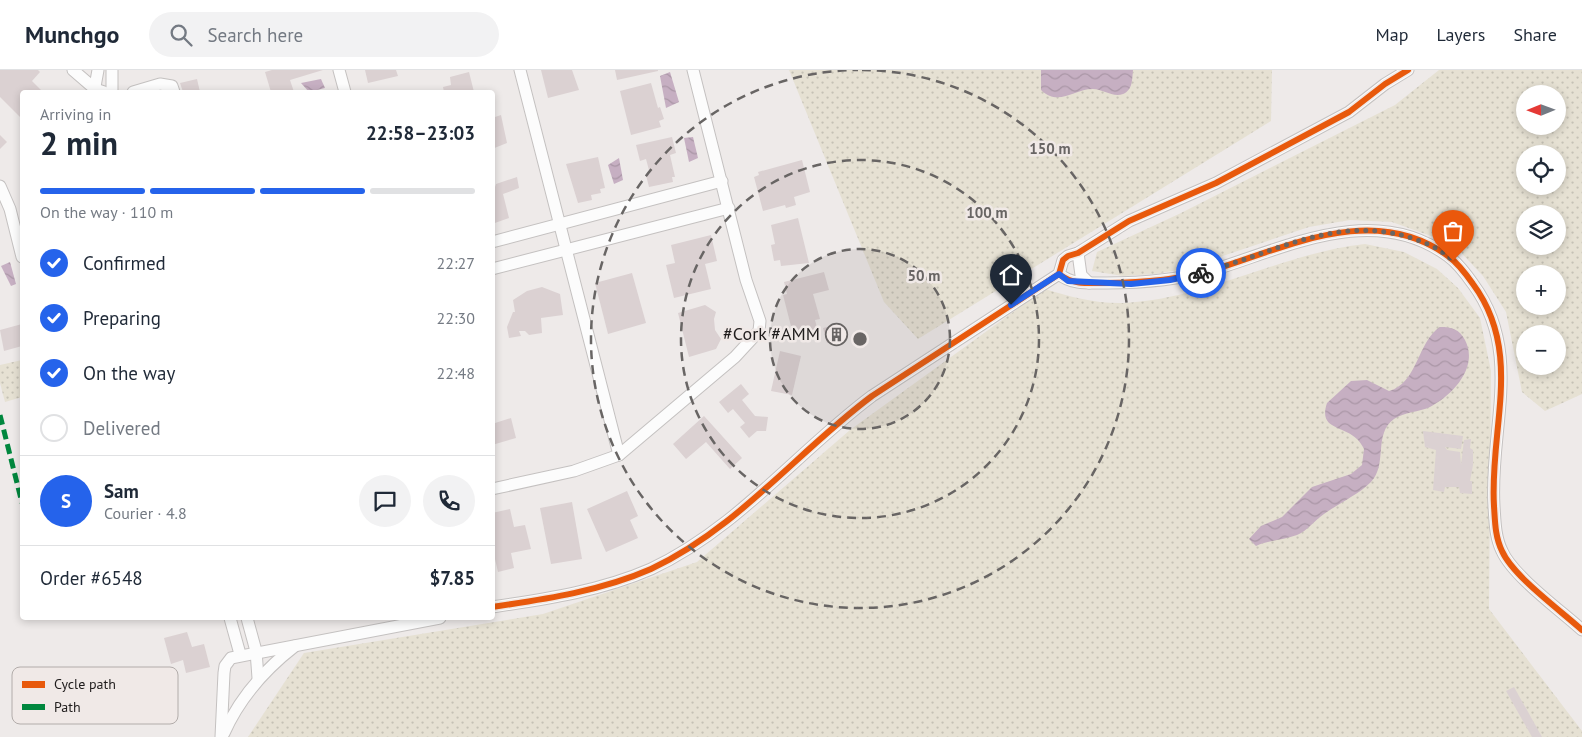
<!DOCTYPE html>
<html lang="en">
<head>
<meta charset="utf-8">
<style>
  :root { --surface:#fff; --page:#f2f2f3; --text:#1f2937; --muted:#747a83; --line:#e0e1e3; --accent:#2563eb }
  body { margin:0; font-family:"PT Sans",sans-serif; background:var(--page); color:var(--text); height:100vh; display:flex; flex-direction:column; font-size:19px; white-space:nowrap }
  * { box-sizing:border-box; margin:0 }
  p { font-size:16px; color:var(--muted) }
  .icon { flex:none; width:28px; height:28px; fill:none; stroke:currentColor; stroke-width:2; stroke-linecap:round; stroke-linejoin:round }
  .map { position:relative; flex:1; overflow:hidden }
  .panel { position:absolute; left:20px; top:20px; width:475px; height:530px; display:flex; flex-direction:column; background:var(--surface); border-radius:5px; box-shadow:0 2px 8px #0003 }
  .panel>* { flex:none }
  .needle { width:32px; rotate:269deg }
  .controls { position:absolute; left:1516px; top:15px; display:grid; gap:10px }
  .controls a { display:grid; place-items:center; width:50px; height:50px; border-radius:50%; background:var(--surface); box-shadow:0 2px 8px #0003; font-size:25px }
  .pin { position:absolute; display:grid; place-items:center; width:42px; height:42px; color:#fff; margin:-51px -21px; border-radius:50% 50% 50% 0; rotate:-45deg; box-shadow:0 0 5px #0007 }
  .pin .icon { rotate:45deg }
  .courier { position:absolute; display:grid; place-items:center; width:50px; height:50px; margin:-25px; border:4px solid #2563eb; border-radius:50%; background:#fff; color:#222; box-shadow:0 1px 6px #0007 }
  .overview em { font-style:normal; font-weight:700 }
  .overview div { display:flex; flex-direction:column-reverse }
  .overview { display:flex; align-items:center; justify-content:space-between; height:85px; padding:0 20px }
  h1 { font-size:32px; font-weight:700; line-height:38px }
  .bar { display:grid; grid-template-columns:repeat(4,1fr); gap:8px 5px; align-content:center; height:60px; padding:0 20px }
  .bar i { height:6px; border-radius:4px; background:var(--line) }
  .bar .on { background:var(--accent) }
  .bar p { grid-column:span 4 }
  .line { display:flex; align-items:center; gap:12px; padding:0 20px; border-top:1px solid var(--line) }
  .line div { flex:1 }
  .round { display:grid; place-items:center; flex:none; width:52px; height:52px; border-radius:26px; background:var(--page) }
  ol { padding:0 20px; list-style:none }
  li { display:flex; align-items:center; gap:15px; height:55px }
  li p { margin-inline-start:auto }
  li .icon { padding:5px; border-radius:50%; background:var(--accent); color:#fff; stroke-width:4 }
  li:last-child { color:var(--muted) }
  li i { width:28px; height:28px; border:2px solid var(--line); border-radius:50% }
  header { display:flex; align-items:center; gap:30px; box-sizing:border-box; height:70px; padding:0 25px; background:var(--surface); border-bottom:1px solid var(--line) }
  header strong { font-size:24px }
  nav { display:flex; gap:28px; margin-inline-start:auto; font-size:18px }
  .search { width:350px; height:45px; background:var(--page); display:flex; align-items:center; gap:12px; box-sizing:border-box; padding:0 18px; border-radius:28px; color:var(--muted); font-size:19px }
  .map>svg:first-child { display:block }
  .grass { fill:url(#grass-dots); fill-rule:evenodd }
  .water { fill:url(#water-waves) }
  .building { fill:#dbd1d2 }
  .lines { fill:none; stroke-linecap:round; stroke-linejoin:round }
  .street-casing { stroke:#c4c1c0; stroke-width:13 }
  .street { stroke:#fcfcfc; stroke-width:11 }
  .quiet { stroke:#00873e; stroke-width:5; stroke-dasharray:10 5; stroke-linecap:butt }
  .cycleway-casing { stroke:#f0e9e7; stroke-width:9 }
  .cycleway { stroke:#e8590c; stroke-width:6 }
  .done { stroke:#686564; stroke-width:5; stroke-dasharray:0 9 }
  .route { stroke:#2563eb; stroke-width:6 }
  .ring { fill:none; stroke:#686564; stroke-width:2.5; stroke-dasharray:9 6 }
  .labels { text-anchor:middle; stroke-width:5; stroke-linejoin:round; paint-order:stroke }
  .poi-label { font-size:18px; fill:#201d1d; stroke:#f0e9e7; text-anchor:end }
  .key { fill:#f0e9e7; stroke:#b2acaa; stroke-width:1 }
  .key-label { font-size:14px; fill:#201d1d }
  .centre { fill:#686564; stroke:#f0e9e7; stroke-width:2.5 }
  .ring-label { font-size:15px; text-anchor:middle; font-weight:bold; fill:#686564; stroke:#f0e9e7; stroke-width:5; stroke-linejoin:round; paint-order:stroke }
</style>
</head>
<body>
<header>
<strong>Munchgo</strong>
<div class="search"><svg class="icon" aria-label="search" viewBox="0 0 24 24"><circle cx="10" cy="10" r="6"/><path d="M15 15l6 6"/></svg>Search here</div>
<nav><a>Map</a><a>Layers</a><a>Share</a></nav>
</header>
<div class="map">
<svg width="1582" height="667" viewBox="0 0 1582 667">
  <defs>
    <pattern id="grass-dots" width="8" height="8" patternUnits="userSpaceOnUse" patternTransform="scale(1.25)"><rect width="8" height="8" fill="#e6e1d3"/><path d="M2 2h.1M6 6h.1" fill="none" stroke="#c5c1b5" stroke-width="1.8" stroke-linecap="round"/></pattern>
    <pattern id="water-waves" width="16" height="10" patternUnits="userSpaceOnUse" patternTransform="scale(1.25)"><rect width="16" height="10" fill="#c6afc2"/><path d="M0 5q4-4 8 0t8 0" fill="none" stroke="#aa96a6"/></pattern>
  </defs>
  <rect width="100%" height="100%" fill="#eeeae9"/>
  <!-- grass -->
  <g class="grass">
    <polygon points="789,0 1272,0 1271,51 918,269 884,232"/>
    <path d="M1439,0h143v324l-37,17 -23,-19 -16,-80 -23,-36 -30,-32 -61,-22 -42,-2 -41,7 -125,42 -29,5 -32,2 -31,-5 5,-19 84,-39 214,-108zM1525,24h33v32h-33zM1525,84h33v32h-33zM1525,144h33v32h-33zM1525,204h33v32h-33zM1525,264h33v32h-33z"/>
    <path d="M1365,174l39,8 33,17 21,19 22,30 11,53 -2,238 93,122v6h-1334l56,-84 239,-39 154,-52 153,-132 195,-141c25,8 52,15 79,14 83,-4 158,-50 241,-59z"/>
    <polygon points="22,290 22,327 5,332 0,313 0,295"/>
  </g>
  <!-- water -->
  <g class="water">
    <path d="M1041,0h92c-1,9 0,20 -10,24 -10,4 -20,-5 -30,-5 -20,0 -34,18 -52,1z"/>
    <polygon points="670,2 679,32 666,38 660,6"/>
    <polygon points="321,9 325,18 309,22 301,13"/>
    <polygon points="693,67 698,88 689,92 684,68"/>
    <polygon points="619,88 623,110 614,114 608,95"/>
    <polygon points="10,192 16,214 11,216 1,196"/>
    <path d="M1440,257c12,0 19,2 25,13 14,27 -12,55 -35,67 -11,5 -26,5 -36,12 -21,15 -6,45 -23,63 -13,13 -32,21 -47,32 -9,6 -17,17 -27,21 -13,5 -28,5 -41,11l-7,-7 12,-13 21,-9 30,-30 39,-13 11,-9 2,-16c-2,-4 -5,-8 -7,-10 -14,-14 -39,-9 -30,-36l24,-22 16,-1 22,11c29,-8 28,-49 51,-64z"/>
  </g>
  <!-- building -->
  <g class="building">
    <polygon points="0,0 38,0 40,2 32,11 43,22 22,22 22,49 0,27"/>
    <polygon points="272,0 323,0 290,10 294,22 271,22 265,2"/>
    <polygon points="365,0 396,0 398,6 368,13"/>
    <polygon points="541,0 572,0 579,20 548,28"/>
    <polygon points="615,0 658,0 658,1 617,10"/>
    <polygon points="469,2 474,22 444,22 443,17 451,15 450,7"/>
    <polygon points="197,9 200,22 183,22 180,13"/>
    <polygon points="651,13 658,38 660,37 664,49 659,51 661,57 631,65 620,21"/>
    <polygon points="501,45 507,73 492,79 492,48"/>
    <polygon points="0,65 7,72 0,79"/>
    <polygon points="672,67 676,83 670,85 675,107 672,107 673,112 649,117 646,105 650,104 646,89 640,91 636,75"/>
    <polygon points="598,87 605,118 600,119 601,123 591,125 592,130 578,133 566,94"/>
    <polygon points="802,90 810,122 794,127 796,135 786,138 785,135 763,141 754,107 759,105 758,102"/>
    <polygon points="517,107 519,118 503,124 509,148 492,154 492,118 495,117 496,114"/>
    <polygon points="798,148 809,193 781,196 780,190 774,191 771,175 775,174 771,155"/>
    <polygon points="711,165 717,191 705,194 711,219 674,228 666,195 675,193 671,175"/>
    <polygon points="824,202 829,220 813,224 820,249 815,250 819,265 808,268 807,264 794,268 783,225 787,224 784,212"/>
    <polygon points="632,203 646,253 608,264 595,213"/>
    <polygon points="542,217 560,224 563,245 541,248 542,263 529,265 525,261 519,261 521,266 509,268 507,257 513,242 515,242 513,230 527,221"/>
    <polygon points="705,235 716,242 714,249 715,260 721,269 716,279 689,287 678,243"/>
    <polygon points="22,254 22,276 4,281 0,260"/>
    <polygon points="835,255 837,259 845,256 848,268 827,273 823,258"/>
    <polygon points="780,281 801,286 792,325 771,321"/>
    <polygon points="741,314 749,324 742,330 755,346 768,347 766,361 757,361 749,368 740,357 745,353 733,339 728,343 719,332"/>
    <polygon points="704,346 742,388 730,399 706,372 686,389 673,374"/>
    <polygon points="511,348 516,368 492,375 492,354"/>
    <polygon points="1423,361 1463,366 1461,379 1445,377 1447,380 1460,382 1461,395 1464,370 1471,369 1470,378 1473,380 1473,395 1470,411 1472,411 1472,424 1460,423 1459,417 1445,417 1444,422 1433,420 1436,380 1425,377"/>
    <polygon points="627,421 638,446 630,450 638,468 606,482 587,439"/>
    <polygon points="572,432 582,489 551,494 540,438"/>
    <polygon points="510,439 514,457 525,455 531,479 511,483 514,498 498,502 492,476 492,443"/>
    <polygon points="187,562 192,577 204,574 210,597 186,603 183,590 171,594 164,568"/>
    <polygon points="1514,617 1542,667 1532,667 1506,621"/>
  </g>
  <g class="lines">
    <defs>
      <g id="street">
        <polyline points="73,0 95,19 104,22"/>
        <polyline points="339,0 345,22"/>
        <polyline points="520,0 619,385"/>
        <polyline points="94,22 98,0"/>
        <polyline points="112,22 112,0"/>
        <polyline points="133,22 160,14 172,16 174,22"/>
        <polyline points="0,116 10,139 22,187"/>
        <polyline points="492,172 722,111"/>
        <polyline points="1078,183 1081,205 1089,213"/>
        <polyline points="492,199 729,138"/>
        <path d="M1059,204c13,11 30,9 47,9 37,0 72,-3 107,-13 75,-23 161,-68 235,-14 10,7 18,18 25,28 51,69 16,145 21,222 1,15 1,31 8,45 11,25 58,59 80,79"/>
        <polyline points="492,419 574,401 619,385 735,287 759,261 760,251 746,210 693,0"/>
        <path d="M492,537c54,-8 109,-16 159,-38 86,-40 146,-117 221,-173l187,-122 4,-14 5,-4 10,-3 51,-32 87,-38 133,-71 36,-28 23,-14"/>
        <polyline points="230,548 240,584"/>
        <polyline points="247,548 256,581 258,608"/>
        <path d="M224,663c16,-36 40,-63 71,-87"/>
        <polyline points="221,667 224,603 225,596 231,588 440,548"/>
      </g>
    </defs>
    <!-- street casing -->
    <use href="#street" class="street-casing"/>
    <!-- street -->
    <use href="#street" class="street"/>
    <!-- quiet -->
    <polyline class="quiet" points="0,345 22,433"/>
    <defs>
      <g id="cycleway">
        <path d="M1059,204c13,11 30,9 47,9 37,0 72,-3 107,-13 75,-23 161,-68 235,-14 10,7 18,18 25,28 51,69 16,145 21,222 1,15 1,31 8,45 11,25 58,59 80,79"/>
        <path d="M492,537c54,-8 109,-16 159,-38 86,-40 146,-117 221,-173l187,-122 4,-14 5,-4 10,-3 51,-32 87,-38 133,-71 36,-28 23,-14"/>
      </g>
    </defs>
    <!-- cycleway casing -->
    <use href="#cycleway" class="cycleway-casing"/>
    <!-- cycleway -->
    <use href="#cycleway" class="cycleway"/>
  </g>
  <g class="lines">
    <!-- done -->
    <path class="done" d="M1201,203c68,-18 131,-57 204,-37 17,5 35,12 48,25"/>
    <!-- route -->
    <polyline class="route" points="1011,235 1059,204 1068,211 1131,214 1170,210 1201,203"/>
  </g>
  <!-- distance rings -->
  <circle cx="860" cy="269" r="90" fill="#686564" fill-opacity=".12"/>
  <g class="ring">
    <circle cx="860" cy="269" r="90"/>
    <circle cx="860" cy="269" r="179"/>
    <path d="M862 0A269 269 0 1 1 858 0"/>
  </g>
  <!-- icons -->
  <defs>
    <symbol id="building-ring" viewBox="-11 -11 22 22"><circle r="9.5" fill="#f0e9e7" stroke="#686564" stroke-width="1.5"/><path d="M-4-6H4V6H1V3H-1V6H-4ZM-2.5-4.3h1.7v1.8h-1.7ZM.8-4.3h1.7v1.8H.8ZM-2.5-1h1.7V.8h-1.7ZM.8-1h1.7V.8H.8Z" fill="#686564"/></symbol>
  </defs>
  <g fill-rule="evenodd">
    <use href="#building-ring" x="824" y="252" width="25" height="25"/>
  </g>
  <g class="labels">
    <!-- poi labels -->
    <g class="poi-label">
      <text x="820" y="270">#Cork #AMM</text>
    </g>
  </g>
  <!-- legend -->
  <rect x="12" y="597" width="166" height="57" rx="8" class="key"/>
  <rect x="22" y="611" width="23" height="7" fill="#e8590c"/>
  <rect x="22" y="634" width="23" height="6" fill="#00873e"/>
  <g class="key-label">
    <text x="54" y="619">Cycle path</text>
    <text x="54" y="642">Path</text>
  </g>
  <circle cx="860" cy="269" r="8" class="centre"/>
  <g class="ring-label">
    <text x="1050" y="84">150 m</text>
    <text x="987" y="148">100 m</text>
    <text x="924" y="211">50 m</text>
  </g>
</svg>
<div class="controls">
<a><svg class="needle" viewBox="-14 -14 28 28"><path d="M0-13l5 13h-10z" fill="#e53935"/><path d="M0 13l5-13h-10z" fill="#747a83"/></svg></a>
<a><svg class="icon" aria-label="locate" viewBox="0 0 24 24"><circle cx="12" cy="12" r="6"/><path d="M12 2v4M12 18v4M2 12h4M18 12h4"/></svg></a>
<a><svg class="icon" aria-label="layers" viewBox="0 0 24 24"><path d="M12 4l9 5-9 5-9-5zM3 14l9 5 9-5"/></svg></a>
<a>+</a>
<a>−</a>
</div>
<div class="pin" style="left:1453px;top:191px;background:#ea580c"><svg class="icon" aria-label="bag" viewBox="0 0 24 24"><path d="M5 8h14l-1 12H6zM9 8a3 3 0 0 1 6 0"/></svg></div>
<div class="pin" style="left:1011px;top:235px;background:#1f2937"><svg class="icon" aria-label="home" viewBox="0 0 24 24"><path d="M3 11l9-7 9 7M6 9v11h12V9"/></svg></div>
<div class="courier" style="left:1201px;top:203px"><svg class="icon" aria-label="bike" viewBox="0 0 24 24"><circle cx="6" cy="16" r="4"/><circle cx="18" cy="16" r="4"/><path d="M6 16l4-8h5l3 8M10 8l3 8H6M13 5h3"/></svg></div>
<section class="panel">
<div class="overview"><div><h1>2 min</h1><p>Arriving in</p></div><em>22:58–23:03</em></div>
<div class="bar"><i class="on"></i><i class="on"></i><i class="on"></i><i></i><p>On the way · 110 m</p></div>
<ol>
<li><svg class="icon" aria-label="check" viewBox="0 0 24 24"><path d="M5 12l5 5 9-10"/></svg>Confirmed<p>22:27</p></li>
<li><svg class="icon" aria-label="check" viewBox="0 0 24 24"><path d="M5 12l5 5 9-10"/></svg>Preparing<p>22:30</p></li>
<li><svg class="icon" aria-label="check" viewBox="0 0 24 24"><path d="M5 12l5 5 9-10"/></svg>On the way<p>22:48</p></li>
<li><i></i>Delivered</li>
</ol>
<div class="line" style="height:90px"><b class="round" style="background:var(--accent);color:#fff">S</b><div><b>Sam</b><p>Courier · 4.8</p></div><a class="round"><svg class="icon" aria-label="chat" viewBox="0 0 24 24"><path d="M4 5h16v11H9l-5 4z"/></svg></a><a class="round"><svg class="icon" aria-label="phone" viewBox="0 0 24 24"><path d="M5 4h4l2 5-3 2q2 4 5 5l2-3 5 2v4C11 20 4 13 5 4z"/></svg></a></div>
<div class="line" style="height:65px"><div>Order #6548</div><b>$7.85</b></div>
</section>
</div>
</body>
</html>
